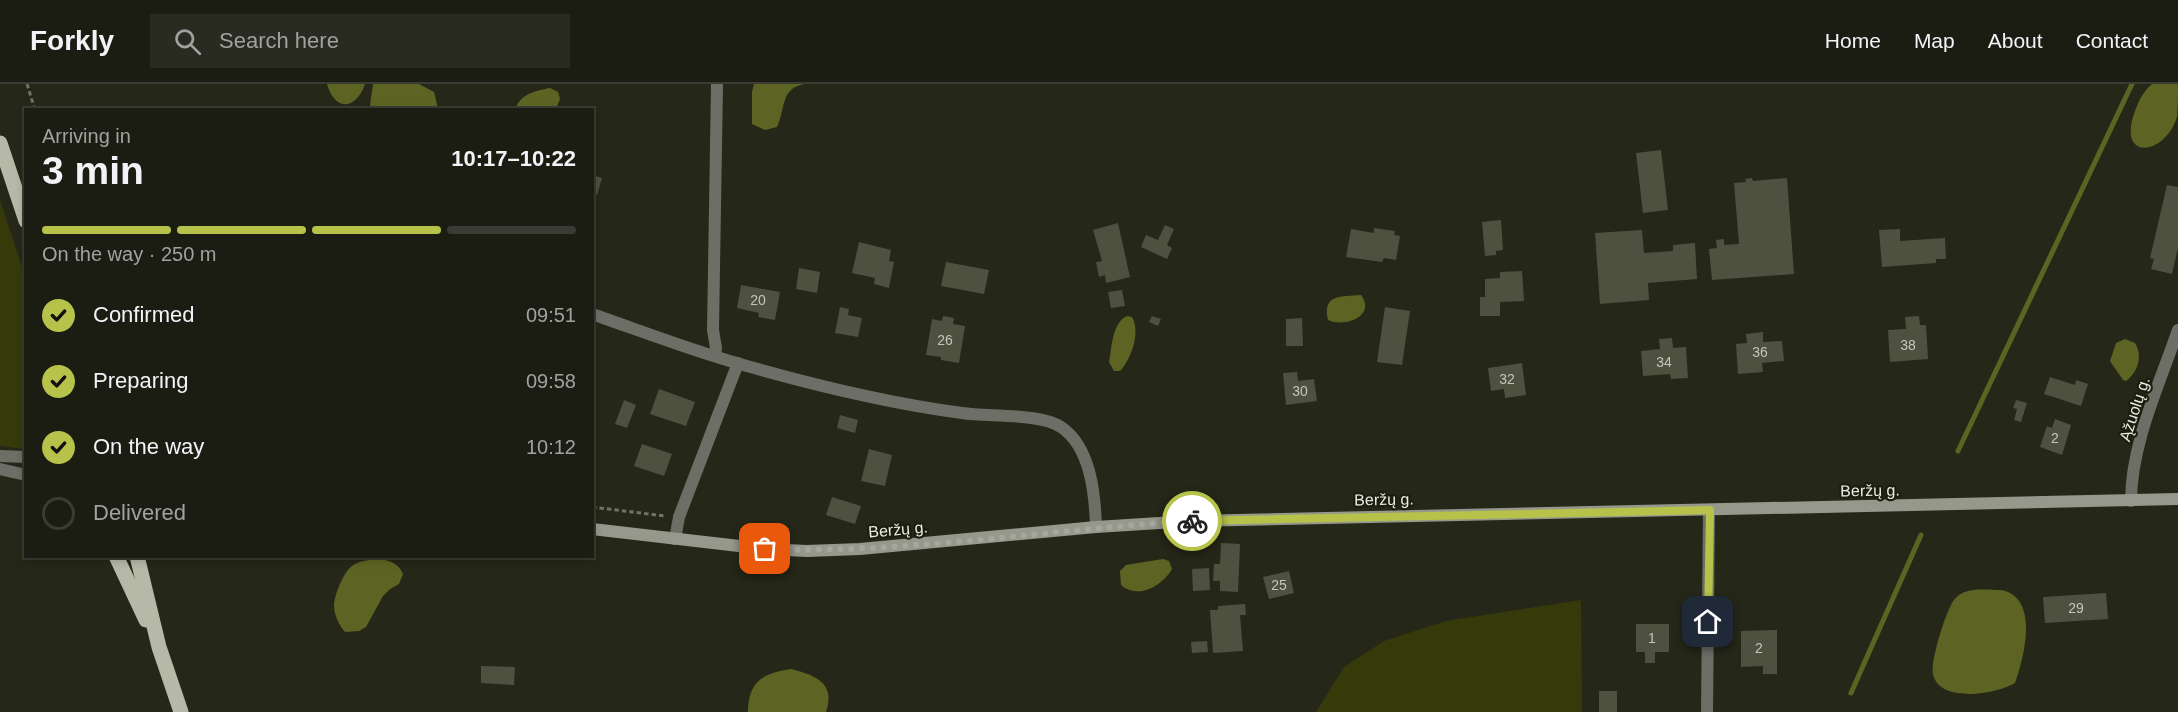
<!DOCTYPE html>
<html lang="en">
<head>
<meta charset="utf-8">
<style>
  :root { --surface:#1c1d12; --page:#292a20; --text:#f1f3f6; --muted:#a0a29f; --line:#3a3b32; --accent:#b6c249 }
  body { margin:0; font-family:Helvetica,sans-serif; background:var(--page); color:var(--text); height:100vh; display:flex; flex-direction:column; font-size:22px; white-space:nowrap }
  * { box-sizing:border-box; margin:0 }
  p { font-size:20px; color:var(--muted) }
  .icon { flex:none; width:33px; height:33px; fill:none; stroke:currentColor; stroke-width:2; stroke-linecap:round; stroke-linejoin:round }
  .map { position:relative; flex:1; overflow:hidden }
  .side { position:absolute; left:24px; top:24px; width:570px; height:450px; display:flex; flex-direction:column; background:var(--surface); border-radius:0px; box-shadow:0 3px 9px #0003,0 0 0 2px var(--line) }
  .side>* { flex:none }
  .pin { position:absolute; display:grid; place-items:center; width:51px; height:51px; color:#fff; margin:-26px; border-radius:12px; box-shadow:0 3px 9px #0006 }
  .courier { position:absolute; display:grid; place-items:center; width:60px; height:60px; margin:-30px; border:4px solid #b6c249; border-radius:50%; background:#fff; color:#222; box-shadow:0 2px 8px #0007 }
  .headline em { font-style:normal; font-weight:700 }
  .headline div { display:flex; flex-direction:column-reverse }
  .headline { display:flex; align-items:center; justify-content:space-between; height:102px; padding:0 18px }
  h1 { font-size:39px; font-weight:700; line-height:45px }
  .bar { display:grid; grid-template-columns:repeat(4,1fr); gap:9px 6px; align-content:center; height:72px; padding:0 18px }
  .bar i { height:8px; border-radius:4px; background:var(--line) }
  .bar .current { background:var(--accent) }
  .bar p { grid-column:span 4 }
  ol { padding:0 18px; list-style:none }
  li { display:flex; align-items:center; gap:18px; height:66px }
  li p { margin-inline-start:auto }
  li .icon { padding:6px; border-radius:50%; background:var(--accent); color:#111; stroke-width:4 }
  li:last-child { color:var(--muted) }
  li i { width:33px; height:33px; border:3px solid var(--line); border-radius:50% }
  header { display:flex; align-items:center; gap:36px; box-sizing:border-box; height:84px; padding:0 30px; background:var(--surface); border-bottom:2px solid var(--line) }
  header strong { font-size:28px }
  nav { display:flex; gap:33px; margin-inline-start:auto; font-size:21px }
  .search { width:420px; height:54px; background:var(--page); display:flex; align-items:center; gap:15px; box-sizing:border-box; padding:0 21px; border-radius:0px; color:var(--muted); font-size:22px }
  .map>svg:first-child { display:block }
  .green { fill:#363a0b }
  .water { fill:#5d6423 }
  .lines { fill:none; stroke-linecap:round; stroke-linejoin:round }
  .stream { stroke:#5d6423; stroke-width:5 }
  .building { fill:#4e5140 }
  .path { stroke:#717265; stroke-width:3; stroke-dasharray:4.5 3; stroke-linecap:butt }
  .street { stroke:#6d6f67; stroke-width:12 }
  .secondary { stroke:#96988c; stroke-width:12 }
  .primary { stroke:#b6b8a8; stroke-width:15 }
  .done { stroke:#a6a79c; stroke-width:6; stroke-dasharray:0 10.8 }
  .route { stroke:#b6c249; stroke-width:8 }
  .labels { text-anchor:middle; stroke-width:4.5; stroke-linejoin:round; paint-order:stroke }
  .number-label { font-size:14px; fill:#c4c5ba }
  .street-label { font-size:16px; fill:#ebece3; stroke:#1c1e0f }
</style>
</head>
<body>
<header>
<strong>Forkly</strong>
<div class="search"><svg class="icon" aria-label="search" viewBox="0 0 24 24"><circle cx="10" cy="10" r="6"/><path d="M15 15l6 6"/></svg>Search here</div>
<nav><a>Home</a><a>Map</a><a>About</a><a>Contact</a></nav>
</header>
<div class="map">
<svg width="2178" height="628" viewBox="0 0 2178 628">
  <rect width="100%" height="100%" fill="#252718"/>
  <!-- green -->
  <g class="green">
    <polygon points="0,116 25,192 25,365 0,362"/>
    <polygon points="1581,516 1582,628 1316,628 1344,583 1384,557 1446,537"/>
  </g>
  <!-- water -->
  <g class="water">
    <path d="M327,0h38c-9,26 -30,28 -38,0z"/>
    <polygon points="373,0 419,0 434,8 438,25 373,25 370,21"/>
    <path d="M754,0h51c-25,4 -19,24 -28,43l-12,3 -13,-6v-32z"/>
    <path d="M2152,0h26c0,10 0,24 -1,33 -12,39 -61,45 -42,-6 4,-11 8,-19 17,-27z"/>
    <path d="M550,4l8,4 2,7 -4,10h-41c6,-15 19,-18 35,-21z"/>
    <path d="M1361,211c16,21 -17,33 -33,25 -6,-27 14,-23 33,-25z"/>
    <path d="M1127,232l5,1c9,15 -1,43 -12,54h-6l-5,-9c3,-15 3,-39 18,-46z"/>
    <path d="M2125,255l10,4c8,13 3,29 -9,38l-3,-1 -13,-19 6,-18z"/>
    <path d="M380,475c11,2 18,4 23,15l-4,10 -9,5 -7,7 -17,31 -7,4 -14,1c-6,-7 -11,-17 -11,-27 1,-11 9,-32 18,-39 8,-6 18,-6 28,-7z"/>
    <path d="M1163,475l6,2 3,8c-10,17 -34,31 -51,16l-1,-14 6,-6z"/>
    <path d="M2001,506c39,7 23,68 14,93 -18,11 -76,21 -82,-9 -3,-12 13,-64 21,-74 2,-3 7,-7 11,-8 10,-4 26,-2 36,-2z"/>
    <path d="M791,585c24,6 45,14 35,43h-78c0,-30 15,-39 43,-43z"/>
  </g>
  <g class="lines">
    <!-- stream -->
    <g class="stream">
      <polyline points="1958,367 2132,0"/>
      <polyline points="1851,609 1921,451"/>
    </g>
  </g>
  <!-- building -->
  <g class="building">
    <polygon points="1661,66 1668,126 1643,129 1636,69"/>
    <polygon points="592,91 602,94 597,111 592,110"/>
    <polygon points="1752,94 1753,97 1787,94 1794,190 1712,196 1709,165 1717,164 1716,156 1724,155 1724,161 1739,160 1734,99 1746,98 1745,95"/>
    <polygon points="2167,101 2178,103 2178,164 2172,190 2151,185 2154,175 2150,174"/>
    <polygon points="1501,136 1503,166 1496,167 1496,171 1485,172 1482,138"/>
    <polygon points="1118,139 1130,193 1106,199 1105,191 1099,193 1096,178 1102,177 1093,146"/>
    <polygon points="1165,141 1174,145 1167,161 1172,164 1167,175 1141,163 1146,151 1158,156"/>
    <polygon points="1374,144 1395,147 1394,151 1400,152 1396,176 1384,174 1382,178 1346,173 1351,145 1374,149"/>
    <polygon points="1900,145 1900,157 1945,154 1946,175 1936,175 1936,179 1882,183 1879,146"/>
    <polygon points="1642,146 1644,169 1673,167 1673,161 1695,159 1697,195 1648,199 1649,216 1600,220 1595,149"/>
    <polygon points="859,158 891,166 889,177 894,178 889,204 874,200 875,194 852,189"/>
    <polygon points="946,178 989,186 984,210 941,202"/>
    <polygon points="799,184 820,188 817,209 796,205"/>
    <polygon points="1522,187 1524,217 1500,218 1500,232 1480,232 1480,213 1485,213 1485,195 1500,194 1500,188"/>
    <polygon points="741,201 780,208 775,236 758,233 759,229 737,224"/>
    <polygon points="1122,206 1125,222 1111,224 1108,208"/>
    <polygon points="840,223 849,225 848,231 862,234 858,253 835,249"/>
    <polygon points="1385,223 1410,227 1402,281 1377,278"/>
    <polygon points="943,232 954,234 953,240 965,242 959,279 941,276 941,273 926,271 932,235 942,237"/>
    <polygon points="1152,232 1161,235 1158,242 1149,238"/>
    <polygon points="1919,232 1920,241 1926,241 1928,275 1890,278 1888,246 1906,245 1905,233"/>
    <polygon points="1302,234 1303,262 1286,262 1286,235"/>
    <polygon points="1763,248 1763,258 1782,257 1784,277 1762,279 1763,288 1738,290 1736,260 1747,259 1746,250"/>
    <polygon points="1672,254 1673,264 1686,263 1688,294 1671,295 1670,290 1643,292 1641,267 1660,265 1659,255"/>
    <polygon points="1522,279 1526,311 1505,314 1504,305 1491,307 1488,284"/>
    <polygon points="1297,288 1298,297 1314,295 1317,317 1286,321 1283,289"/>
    <polygon points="2050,293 2075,301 2076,296 2088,300 2081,322 2044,310"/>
    <polygon points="659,305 695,318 686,342 650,330"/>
    <polygon points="624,316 636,321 627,344 615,340"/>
    <polygon points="2016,316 2027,319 2021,338 2014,336 2017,325 2013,324"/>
    <polygon points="840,331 858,336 855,349 837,344"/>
    <polygon points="2055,335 2071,341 2062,371 2040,363 2047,342 2052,344"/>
    <polygon points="642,360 672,370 664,392 634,382"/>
    <polygon points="869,365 892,371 885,402 861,397"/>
    <polygon points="832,413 861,422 855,440 826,431"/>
    <polygon points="1221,459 1240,460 1238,508 1220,507 1220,497 1213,497 1214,480 1220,480"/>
    <polygon points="1209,484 1210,506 1193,507 1192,485"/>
    <polygon points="1289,487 1294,509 1269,515 1263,493"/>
    <polygon points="2106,509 2108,535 2045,539 2043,513"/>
    <polygon points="1245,520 1246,531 1240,531 1243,567 1213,569 1210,526 1218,526 1218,522"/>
    <polygon points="1636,540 1669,540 1669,568 1655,568 1655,579 1645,579 1645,568 1636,568"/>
    <polygon points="1777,546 1777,590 1763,590 1763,582 1741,583 1741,547"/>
    <polygon points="1207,557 1208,568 1192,569 1191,558"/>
    <polygon points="481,582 515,583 514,601 481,599"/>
    <rect x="1599" y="607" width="18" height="21"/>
  </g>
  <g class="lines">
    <!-- path -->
    <g class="path">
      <polyline points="27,0 35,26"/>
      <polyline points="592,423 665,432"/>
    </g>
    <!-- street -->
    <g class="street">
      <path d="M592,230c49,17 98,36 148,50 73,21 147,39 222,49 26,4 79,0 99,14 30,20 34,68 35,100"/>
      <polyline points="715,272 716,264 713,246 717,0"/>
      <polyline points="0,372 26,373"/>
      <polyline points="0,385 26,391"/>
      <path d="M2131,417c0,-57 29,-118 47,-171"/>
      <polyline points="675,455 679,433 738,279"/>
      <polyline points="1707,628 1709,426"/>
    </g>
    <!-- secondary -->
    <polyline class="secondary" points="592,445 765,465 807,467 860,465 1096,443 1191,437 2178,415"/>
    <!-- primary -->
    <g class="primary">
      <polyline points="0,59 26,137"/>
      <polyline points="116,472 146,536"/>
      <polyline points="137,472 159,563 181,628"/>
    </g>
  </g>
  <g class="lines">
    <!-- done -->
    <path class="done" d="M765,465c142,5 285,-20 427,-28"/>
    <!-- route -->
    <polyline class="route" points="1192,437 1710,426 1708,538"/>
  </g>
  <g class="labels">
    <!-- number labels -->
    <g class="number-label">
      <text x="758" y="221">20</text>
      <text x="945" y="261">26</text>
      <text x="1908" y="266">38</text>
      <text x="1760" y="273">36</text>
      <text x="1664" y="283">34</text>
      <text x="1507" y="300">32</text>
      <text x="1300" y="312">30</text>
      <text x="2055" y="359">2</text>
      <text x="1279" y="506">25</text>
      <text x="2076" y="529">29</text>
      <text x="1652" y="559">1</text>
      <text x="1759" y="569">2</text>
    </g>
    <!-- street labels -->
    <g class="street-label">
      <text transform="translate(2134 325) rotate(-72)" y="6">Ąžuolų g.</text>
      <text transform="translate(1870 406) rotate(-1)" y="6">Beržų g.</text>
      <text transform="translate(1384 415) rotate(-1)" y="6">Beržų g.</text>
      <text transform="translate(898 445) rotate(-5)" y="6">Beržų g.</text>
    </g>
  </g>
</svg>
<div class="pin" style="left:765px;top:465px;background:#ea580c"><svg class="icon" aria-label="bag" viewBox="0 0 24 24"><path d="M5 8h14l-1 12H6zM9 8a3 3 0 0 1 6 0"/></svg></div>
<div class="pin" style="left:1708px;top:538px;background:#1f2937"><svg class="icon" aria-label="home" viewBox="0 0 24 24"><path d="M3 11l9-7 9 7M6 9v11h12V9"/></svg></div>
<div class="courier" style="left:1192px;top:437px"><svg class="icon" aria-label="bike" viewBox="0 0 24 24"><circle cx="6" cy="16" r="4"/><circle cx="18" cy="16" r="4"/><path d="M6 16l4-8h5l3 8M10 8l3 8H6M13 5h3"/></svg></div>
<section class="side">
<div class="headline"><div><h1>3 min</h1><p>Arriving in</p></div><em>10:17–10:22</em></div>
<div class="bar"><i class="current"></i><i class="current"></i><i class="current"></i><i></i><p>On the way · 250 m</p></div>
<ol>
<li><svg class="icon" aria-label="check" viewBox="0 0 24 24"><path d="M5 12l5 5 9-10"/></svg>Confirmed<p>09:51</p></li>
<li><svg class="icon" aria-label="check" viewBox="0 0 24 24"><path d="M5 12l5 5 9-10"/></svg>Preparing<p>09:58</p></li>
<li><svg class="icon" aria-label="check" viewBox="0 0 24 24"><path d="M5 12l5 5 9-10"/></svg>On the way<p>10:12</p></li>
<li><i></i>Delivered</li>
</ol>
</section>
</div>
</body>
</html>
